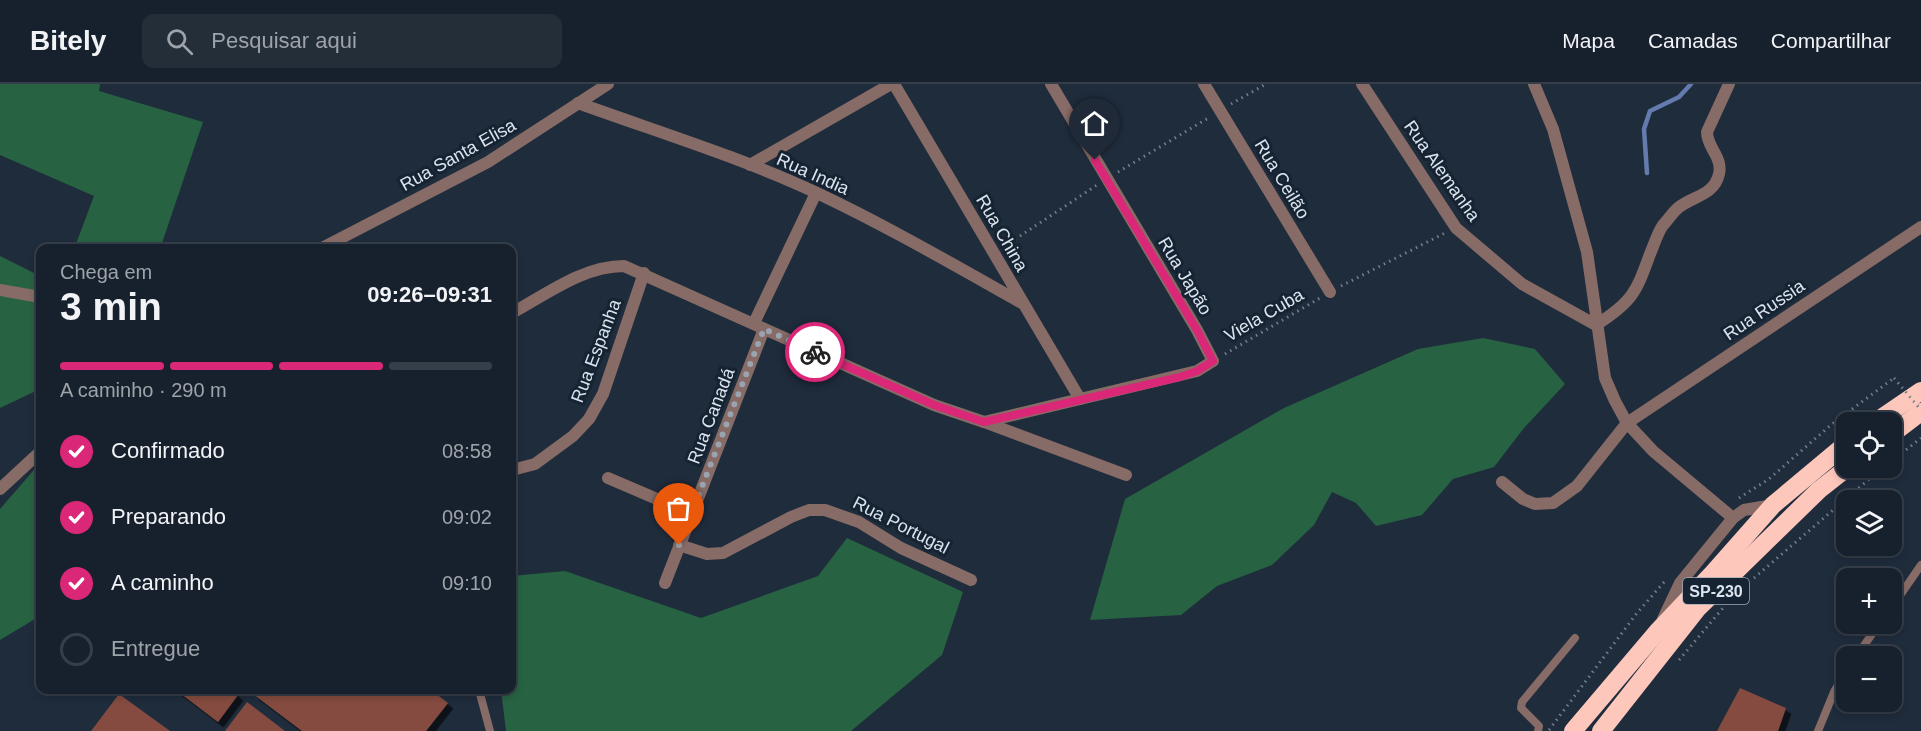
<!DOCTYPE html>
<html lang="pt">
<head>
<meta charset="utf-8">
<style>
  :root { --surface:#17212d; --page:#242e39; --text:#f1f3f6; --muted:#9ea3aa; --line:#363e49; --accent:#db2777 }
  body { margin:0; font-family:Helvetica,sans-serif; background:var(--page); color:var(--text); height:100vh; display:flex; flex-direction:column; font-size:22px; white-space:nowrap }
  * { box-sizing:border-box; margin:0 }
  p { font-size:20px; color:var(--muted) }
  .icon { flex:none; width:33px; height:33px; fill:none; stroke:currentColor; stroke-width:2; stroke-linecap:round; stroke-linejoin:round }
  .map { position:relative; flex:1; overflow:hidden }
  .details { position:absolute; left:36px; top:160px; width:480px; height:450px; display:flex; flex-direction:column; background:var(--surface); border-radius:12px; box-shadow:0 3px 9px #0003,0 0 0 2px var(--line) }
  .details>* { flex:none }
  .tools { position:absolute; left:1836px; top:328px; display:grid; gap:12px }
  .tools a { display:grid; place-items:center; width:66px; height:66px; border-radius:12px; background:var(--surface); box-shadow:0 3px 9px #0003,0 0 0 2px var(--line); font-size:30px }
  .pin { position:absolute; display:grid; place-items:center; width:51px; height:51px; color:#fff; margin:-62px -26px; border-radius:50% 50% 50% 0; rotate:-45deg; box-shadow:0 0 6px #0007 }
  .pin .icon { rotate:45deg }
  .courier { position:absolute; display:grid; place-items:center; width:60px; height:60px; margin:-30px; border:4px solid #db2777; border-radius:50%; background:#fff; color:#222; box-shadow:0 2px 8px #0007 }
  .summary em { font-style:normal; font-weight:700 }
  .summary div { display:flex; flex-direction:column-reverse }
  .summary { display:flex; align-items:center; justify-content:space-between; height:102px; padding:0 24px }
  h1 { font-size:39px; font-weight:700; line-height:45px }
  .bar { display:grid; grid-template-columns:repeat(4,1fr); gap:9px 6px; align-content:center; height:72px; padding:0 24px }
  .bar i { height:8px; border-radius:4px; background:var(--line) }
  .bar .current { background:var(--accent) }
  .bar p { grid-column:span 4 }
  ol { padding:0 24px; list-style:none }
  li { display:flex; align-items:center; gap:18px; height:66px }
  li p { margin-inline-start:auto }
  li .icon { padding:6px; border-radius:50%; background:var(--accent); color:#fff; stroke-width:4 }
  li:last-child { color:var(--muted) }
  li i { width:33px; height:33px; border:3px solid var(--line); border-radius:50% }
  header { display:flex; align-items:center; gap:36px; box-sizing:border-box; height:84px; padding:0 30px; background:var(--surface); border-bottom:2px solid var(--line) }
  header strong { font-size:28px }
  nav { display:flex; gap:33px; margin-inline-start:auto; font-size:21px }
  .search { width:420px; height:54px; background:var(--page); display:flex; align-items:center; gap:15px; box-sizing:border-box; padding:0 21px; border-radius:12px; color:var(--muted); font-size:22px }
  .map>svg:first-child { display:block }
  .forest { fill:#276243 }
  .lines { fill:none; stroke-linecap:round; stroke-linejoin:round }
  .stream { stroke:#637bad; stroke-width:4.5 }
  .building { fill:#854c3f; filter:url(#shadow) }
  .path { stroke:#747f8d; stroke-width:3; stroke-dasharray:1.5 4.5; stroke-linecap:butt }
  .lane { stroke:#876b66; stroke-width:8 }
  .street { stroke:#876b66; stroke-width:12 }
  .highway { stroke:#fec7bc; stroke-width:18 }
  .path-bridge { stroke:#747f8d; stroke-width:3; stroke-dasharray:1.5 4.5; stroke-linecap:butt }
  .done { stroke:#99a4b0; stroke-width:6; stroke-dasharray:0 10.8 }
  .route { stroke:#db2777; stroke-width:8 }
  .labels { text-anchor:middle; stroke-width:6; stroke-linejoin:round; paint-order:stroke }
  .shield { fill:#162332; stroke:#a0aab6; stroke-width:1.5 }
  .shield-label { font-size:16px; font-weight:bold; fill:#dbe4ee }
  .street-label { font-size:18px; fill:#dbe4ee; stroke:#162332 }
</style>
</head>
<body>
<header>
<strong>Bitely</strong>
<div class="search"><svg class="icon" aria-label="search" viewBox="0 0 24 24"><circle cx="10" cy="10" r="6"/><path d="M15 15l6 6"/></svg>Pesquisar aqui</div>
<nav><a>Mapa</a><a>Camadas</a><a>Compartilhar</a></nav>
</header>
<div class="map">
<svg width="1921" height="647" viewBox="0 0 1921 647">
  <defs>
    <filter id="shadow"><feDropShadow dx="5.5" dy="5.5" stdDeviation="0" flood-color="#0009"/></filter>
  </defs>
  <rect width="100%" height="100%" fill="#1f2c3c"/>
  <!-- forest -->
  <g class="forest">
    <polygon points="0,0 100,0 99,7 203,38 160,165 74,165 94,112 0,71"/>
    <polygon points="0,172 40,192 40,305 0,324"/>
    <polygon points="1483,254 1535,265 1565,300 1524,344 1494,383 1453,395 1422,431 1376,442 1356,419 1332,408 1314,441 1272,481 1217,502 1181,531 1090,536 1125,415 1284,324 1418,265"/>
    <polygon points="40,379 40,532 0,556 0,425"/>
    <polygon points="847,454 963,508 942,571 851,647 506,647 501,606 512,606 512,492 565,487 701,534 818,492"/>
  </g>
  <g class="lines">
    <!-- stream -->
    <polyline class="stream" points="1647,89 1644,45 1650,27 1679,13 1691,0"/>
  </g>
  <!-- building -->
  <g class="building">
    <polygon points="1740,604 1786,624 1778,647 1717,647"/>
    <polygon points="176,606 231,606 238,611 218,638"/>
    <polygon points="256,606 431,606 448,619 426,647 302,647 253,610"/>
    <polygon points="119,610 170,647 91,647"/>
    <polygon points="247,618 285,647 225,647"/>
  </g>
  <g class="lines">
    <!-- path -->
    <g class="path">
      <polyline points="1231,20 1266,0"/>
      <polyline points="1118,88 1210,33"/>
      <polyline points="1005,162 1097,101"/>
      <polyline points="1341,202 1445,149"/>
      <polyline points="1225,270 1320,214"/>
      <polyline points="1892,377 1921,354"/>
      <polyline points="1739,414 1769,395 1832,340 1894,294"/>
      <polyline points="1754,494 1882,384"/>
      <polyline points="1679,576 1723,524"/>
      <polyline points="1549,646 1637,529 1665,497"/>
    </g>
    <!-- lane -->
    <g class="lane">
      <polyline points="1892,523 1921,481"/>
      <polyline points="1856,573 1879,540"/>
      <polyline points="479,606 490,647"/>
      <polyline points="1538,647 1539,642 1521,624 1522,618 1575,554"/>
      <polyline points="1818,647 1834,608 1846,587"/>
    </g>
    <!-- street -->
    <g class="street">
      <polyline points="894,0 1080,315"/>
      <polyline points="1204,0 1330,208"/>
      <path d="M1362,0l94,144 66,56 74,41c36,-23 40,-32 54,-71 4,-9 7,-20 13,-29 5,-5 10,-13 15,-17 14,-12 36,-12 41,-34 4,-17 -12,-26 -12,-42l22,-48"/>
      <polyline points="1534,0 1553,45 1587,168 1605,294 1615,317 1627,339 1653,367 1733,434"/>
      <path d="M578,19c80,29 162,54 239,90 70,33 137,72 205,110"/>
      <polyline points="750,81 891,0"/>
      <polyline points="320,165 488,78 608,0"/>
      <polyline points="0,206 40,213"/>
      <path d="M512,229c35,-19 71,-47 112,-47l310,139 50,17 213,-51 16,-10 -16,-31 -146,-246"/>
      <polyline points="754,239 816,109"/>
      <polyline points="984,338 1126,391"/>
      <polyline points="512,386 535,380 573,352 589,335 603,310 644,189"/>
      <polyline points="608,394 692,430"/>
      <polyline points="1502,398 1523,415 1535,420 1553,419 1577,402 1627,339 1921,143"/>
      <polyline points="0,405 40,368"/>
      <polyline points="679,461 707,470 723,469 791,433 809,426 825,426 859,438 901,464 971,496"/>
      <polyline points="665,499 764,245"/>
      <polyline points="1663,535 1680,499 1733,434 1744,426 1773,421"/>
    </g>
    <!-- highway -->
    <g class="highway">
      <polyline points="1874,339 1921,307"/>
      <polyline points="1892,350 1921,328"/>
      <polyline points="1573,647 1657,548 1713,489 1773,421 1846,360"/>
      <polyline points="1601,647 1698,524 1819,406 1847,384"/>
    </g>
    <!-- path-bridge -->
    <polyline class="path-bridge" points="1894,294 1921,326"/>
  </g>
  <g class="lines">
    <!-- done -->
    <polyline class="done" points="679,461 764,245 815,268"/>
    <!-- route -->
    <polyline class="route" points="815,268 934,321 984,338 1180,293 1197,287 1213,277 1197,246 1095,76"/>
  </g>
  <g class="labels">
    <!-- shield labels -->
    <rect class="shield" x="1683" y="494" width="66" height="26" rx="4.5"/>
    <g class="shield-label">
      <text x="1716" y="513">SP-230</text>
    </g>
    <!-- street labels -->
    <g class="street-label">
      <text transform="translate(458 71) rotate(-29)" y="6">Rua Santa Elisa</text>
      <text transform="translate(1442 87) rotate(55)" y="6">Rua Alemanha</text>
      <text transform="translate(813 90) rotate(24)" y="6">Rua India</text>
      <text transform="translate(1282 95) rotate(59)" y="6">Rua Ceilão</text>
      <text transform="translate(1002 149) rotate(60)" y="6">Rua China</text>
      <text transform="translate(1185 192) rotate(59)" y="6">Rua Japão</text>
      <text transform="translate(1764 226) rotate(-34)" y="6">Rua Russia</text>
      <text transform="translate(1264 231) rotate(-30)" y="6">Viela Cuba</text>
      <text transform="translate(596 267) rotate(-69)" y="6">Rua Espanha</text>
      <text transform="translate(711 332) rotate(-69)" y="6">Rua Canadá</text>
      <text transform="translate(901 441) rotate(27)" y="6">Rua Portugal</text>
    </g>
  </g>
</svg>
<div class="tools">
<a><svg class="icon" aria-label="locate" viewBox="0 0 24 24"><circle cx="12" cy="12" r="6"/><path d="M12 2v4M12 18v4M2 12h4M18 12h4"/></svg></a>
<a><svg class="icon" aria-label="layers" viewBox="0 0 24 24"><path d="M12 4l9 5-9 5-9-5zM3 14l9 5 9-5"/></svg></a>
<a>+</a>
<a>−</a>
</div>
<div class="pin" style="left:679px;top:461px;background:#ea580c"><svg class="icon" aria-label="bag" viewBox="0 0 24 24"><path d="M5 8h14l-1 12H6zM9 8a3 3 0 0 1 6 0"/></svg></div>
<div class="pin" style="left:1095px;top:76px;background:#1f2937"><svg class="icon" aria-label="home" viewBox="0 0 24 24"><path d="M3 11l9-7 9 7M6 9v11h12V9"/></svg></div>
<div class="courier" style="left:815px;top:268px"><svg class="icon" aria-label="bike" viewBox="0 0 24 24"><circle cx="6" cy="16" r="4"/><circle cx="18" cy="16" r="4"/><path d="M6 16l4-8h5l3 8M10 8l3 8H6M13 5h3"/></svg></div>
<section class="details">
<div class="summary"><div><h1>3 min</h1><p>Chega em</p></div><em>09:26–09:31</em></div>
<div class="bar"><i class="current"></i><i class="current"></i><i class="current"></i><i></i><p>A caminho · 290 m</p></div>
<ol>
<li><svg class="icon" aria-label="check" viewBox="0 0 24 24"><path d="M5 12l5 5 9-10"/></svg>Confirmado<p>08:58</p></li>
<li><svg class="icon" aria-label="check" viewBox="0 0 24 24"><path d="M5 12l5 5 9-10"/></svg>Preparando<p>09:02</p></li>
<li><svg class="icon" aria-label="check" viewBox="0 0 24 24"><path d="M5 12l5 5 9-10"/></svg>A caminho<p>09:10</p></li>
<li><i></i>Entregue</li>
</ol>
</section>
</div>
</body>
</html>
